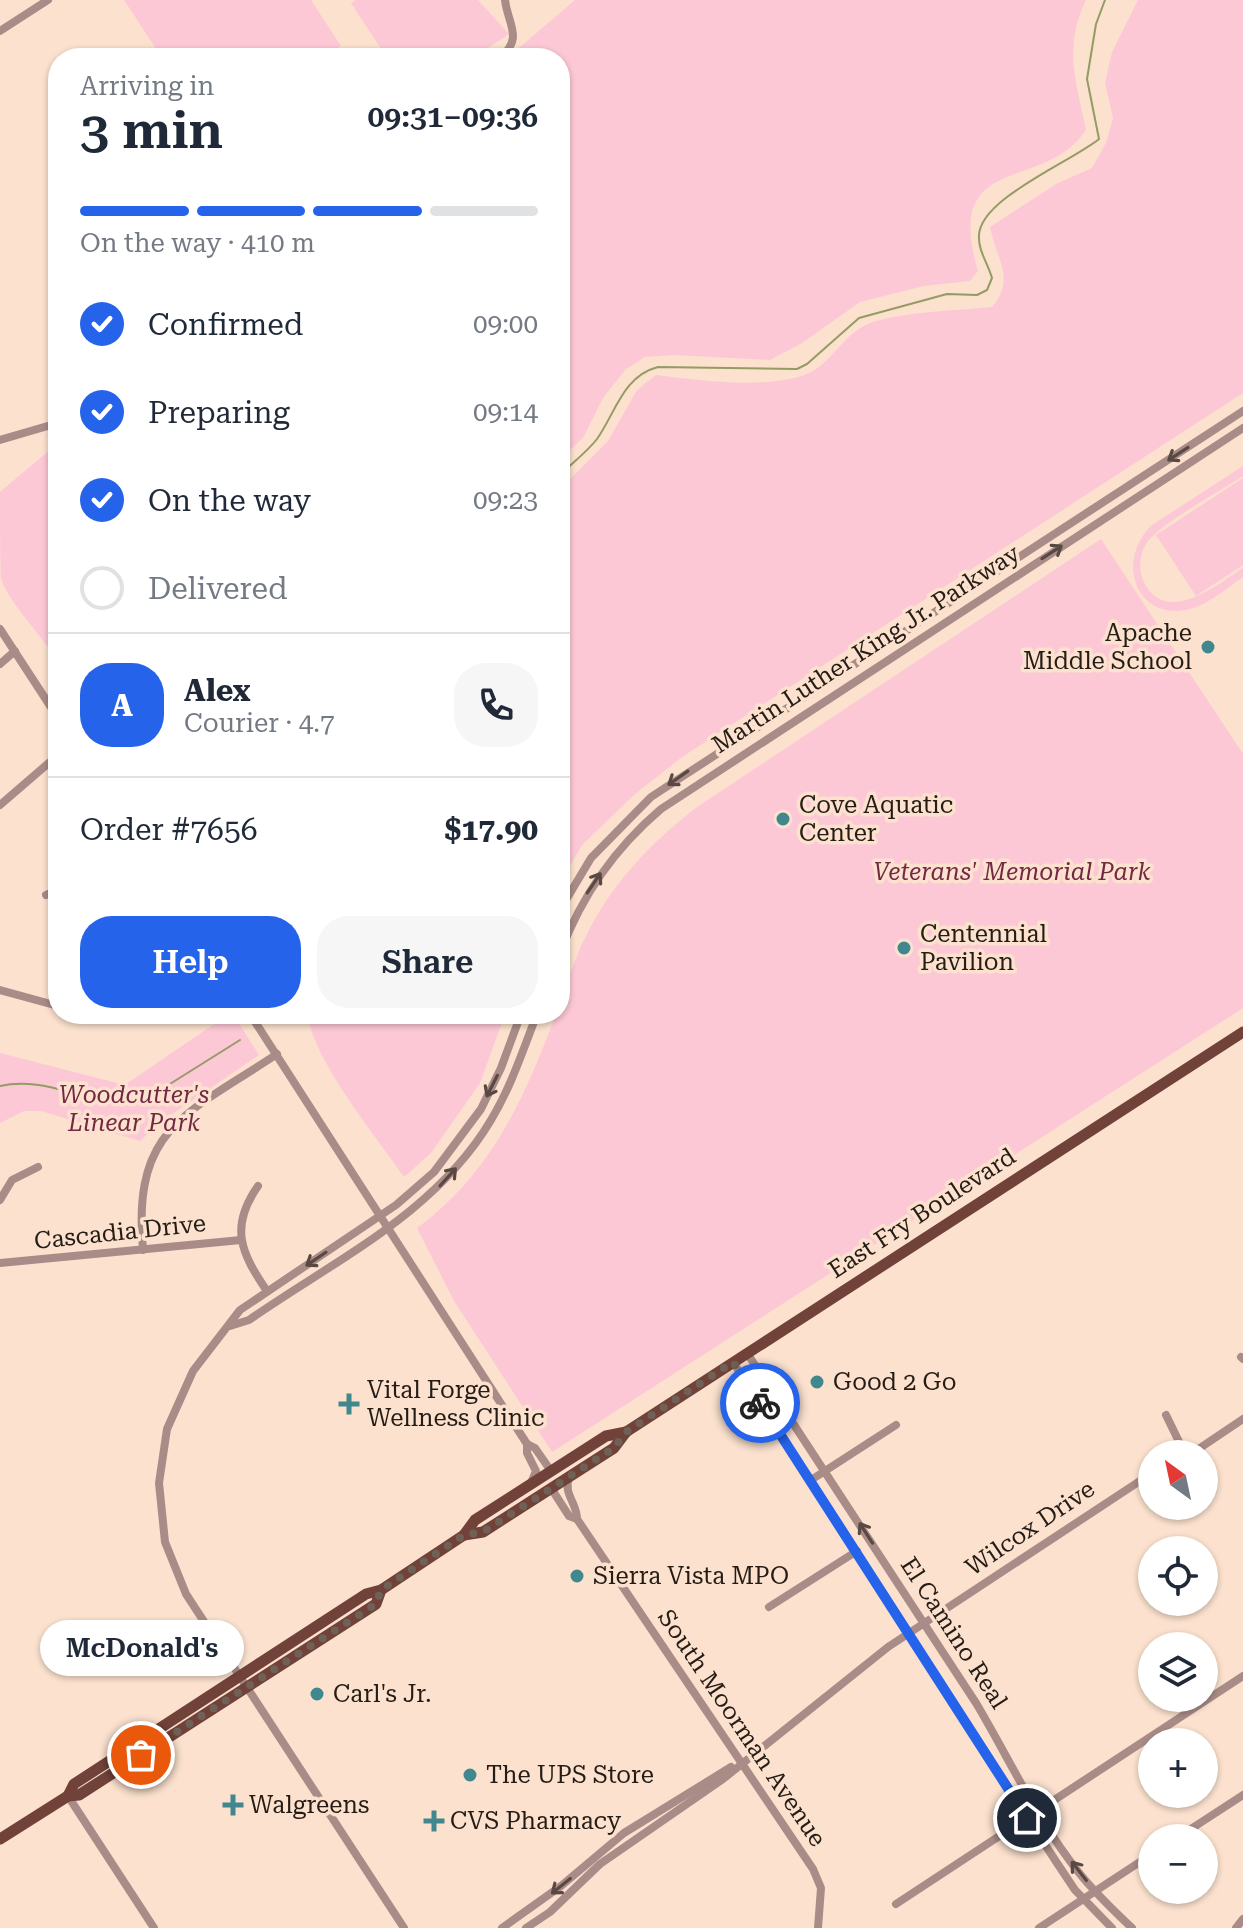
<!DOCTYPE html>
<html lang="en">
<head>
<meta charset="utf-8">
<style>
  :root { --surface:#fff; --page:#f6f6f7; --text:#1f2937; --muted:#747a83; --line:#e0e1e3; --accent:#2563eb }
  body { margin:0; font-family:"Roboto Serif",serif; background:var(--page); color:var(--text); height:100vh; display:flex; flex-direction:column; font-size:30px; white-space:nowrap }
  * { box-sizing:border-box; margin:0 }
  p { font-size:26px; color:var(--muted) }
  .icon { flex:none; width:44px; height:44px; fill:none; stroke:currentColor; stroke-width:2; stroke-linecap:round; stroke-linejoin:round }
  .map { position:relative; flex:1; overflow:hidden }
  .sheet { position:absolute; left:48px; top:48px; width:522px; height:976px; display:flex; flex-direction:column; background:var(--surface); border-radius:32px; box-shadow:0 2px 6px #0004 }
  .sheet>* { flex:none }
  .needle { width:52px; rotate:327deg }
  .controls { position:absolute; left:1138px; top:1440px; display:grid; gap:16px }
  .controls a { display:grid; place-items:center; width:80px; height:80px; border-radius:50%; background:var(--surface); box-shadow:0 2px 6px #0004; font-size:40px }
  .pin { position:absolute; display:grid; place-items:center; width:68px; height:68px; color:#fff; margin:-34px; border:4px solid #fff; border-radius:50%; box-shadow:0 2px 8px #0007 }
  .courier { position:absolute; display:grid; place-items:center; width:80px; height:80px; margin:-40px; border:6px solid #2563eb; border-radius:50%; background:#fff; color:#222; box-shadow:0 2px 10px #0007 }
  .bubble { position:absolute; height:56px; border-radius:28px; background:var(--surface); box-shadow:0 2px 6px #0004; font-size:26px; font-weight:600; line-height:56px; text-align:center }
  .head em { font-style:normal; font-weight:600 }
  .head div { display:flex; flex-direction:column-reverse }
  .head { display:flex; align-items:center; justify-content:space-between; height:136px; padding:0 32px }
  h1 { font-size:52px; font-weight:600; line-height:60px }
  .bar { display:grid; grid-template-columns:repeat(4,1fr); gap:12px 8px; align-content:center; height:96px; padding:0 32px }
  .bar i { height:10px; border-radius:6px; background:var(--line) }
  .bar .active { background:var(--accent) }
  .bar p { grid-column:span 4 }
  .line { display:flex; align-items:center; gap:20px; padding:0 32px; border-top:2px solid var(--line) }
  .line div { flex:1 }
  .round { display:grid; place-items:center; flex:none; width:84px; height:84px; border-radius:32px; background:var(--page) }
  ol { padding:0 32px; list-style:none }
  li { display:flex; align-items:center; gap:24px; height:88px }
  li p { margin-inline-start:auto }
  li .icon { padding:8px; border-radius:50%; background:var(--accent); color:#fff; stroke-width:4 }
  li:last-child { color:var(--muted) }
  li i { width:44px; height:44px; border:4px solid var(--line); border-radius:50% }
  .button { display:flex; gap:16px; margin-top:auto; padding:16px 32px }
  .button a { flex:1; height:92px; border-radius:32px; background:var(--accent); color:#fff; font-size:32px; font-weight:600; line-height:92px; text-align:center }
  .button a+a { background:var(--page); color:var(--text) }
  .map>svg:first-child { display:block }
  .green { fill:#fdc8d6 }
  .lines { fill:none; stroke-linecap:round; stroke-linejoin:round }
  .stream { stroke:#939c63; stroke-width:2 }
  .minor { stroke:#a98c87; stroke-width:8 }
  .major { stroke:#71423a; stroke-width:11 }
  .oneway { stroke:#5a4943 }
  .done { stroke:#706156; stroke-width:8; stroke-dasharray:0 14.4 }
  .route { stroke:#2563eb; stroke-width:10 }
  .poi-dot { fill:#40888e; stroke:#fbe1ce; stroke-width:3 }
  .labels { text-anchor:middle; stroke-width:7; stroke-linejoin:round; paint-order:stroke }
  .poi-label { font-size:24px; fill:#251c15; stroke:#fbe1ce; text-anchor:start }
  .street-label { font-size:24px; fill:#251c15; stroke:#fbe1ce }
  .park-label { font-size:24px; font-style:italic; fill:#732843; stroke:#fbe1ce }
</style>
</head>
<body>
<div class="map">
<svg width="1243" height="1928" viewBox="0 0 1243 1928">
  <rect width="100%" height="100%" fill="#fbe1ce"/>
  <!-- green -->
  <g class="green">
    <polygon points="124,0 311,0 341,46 323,58 162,58"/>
    <polygon points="356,0 478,0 509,34 473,58 387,58 351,3"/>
    <path d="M575,0h511c-23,48 -10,81 0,130 -43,64 -144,20 -108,141l-8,10 -46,5 -64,16 -58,41 -32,17 -95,-5 -30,2 -19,12 -23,29 -20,40 -23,21v-401h-53z"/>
    <path d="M1138,0h105v393l-561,364 -48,38 -52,50 -22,39v-395l48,-48 29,-51 19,-15c40,5 129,18 163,-8 20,-16 30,-38 57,-46 36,-10 78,-10 116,-14 24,-29 5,-46 -2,-80l66,-43 36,-16 14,-25 7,-25 -8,-35 7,-31z"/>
    <path d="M58,443v217c-15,-22 -50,-59 -57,-81 -1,-21 -1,-63 -1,-87z"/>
    <path d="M1243,466v10c-22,15 -84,48 -97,68 -6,10 -8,24 -3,36 21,48 74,5 100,-12v9c-16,11 -34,27 -53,32 -53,14 -76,-48 -38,-84z"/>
    <polygon points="1243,478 1243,565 1196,596 1156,535"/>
    <path d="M1101,539l142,215v254l-691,444 -98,-151 -37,-73c74,-54 108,-131 139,-214h4c0,-17 7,-32 13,-48 25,-67 68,-116 124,-159z"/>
    <polygon points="229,1014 233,1014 259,1055 165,1119 140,1141 41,1111 24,1111 0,1123 0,1053 117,1083 129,1082"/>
    <path d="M318,1014h187l-25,69 -49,70 -27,24c-28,-41 -87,-112 -96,-159z"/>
  </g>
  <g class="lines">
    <!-- stream -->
    <g class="stream">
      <path d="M560,475c12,-12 27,-23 37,-36 19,-27 26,-63 61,-72l139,2 10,-5 52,-46 88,-24 30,1 10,-5 5,-12c-4,-14 -14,-28 -13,-42 0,-37 92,-74 120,-97l-12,-60 9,-55 9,-24"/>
      <polyline points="277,1018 286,1014"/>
      <path d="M0,1086c50,-12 97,26 146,13l94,-59"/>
    </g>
    <!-- minor -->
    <g class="minor">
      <polyline points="0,31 48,0"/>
      <path d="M500,58c24,-20 8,-33 5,-58"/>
      <polyline points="0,440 58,423"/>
      <polyline points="0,629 58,718"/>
      <polyline points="0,664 15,651"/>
      <polyline points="0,805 58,755"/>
      <polyline points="46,895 58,890"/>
      <polyline points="560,910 591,858 651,797 1243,411"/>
      <path d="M560,953c22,-58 54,-104 101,-144l582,-381"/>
      <polyline points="0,990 58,1006"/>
      <polyline points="95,1014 119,1014"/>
      <polyline points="250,1014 527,1444 535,1448 551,1471"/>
      <path d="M258,1186c-29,41 -17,67 9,105"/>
      <polyline points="0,1200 12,1180 38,1167"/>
      <path d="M143,1250c-11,-123 43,-135 134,-196"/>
      <polyline points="0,1263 241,1240"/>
      <path d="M230,1326l19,-6c86,-60 187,-107 242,-200 20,-33 32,-70 46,-106"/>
      <path d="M747,1353l229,350c34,57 62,119 104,171 16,20 34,37 52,54"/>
      <polyline points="1241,1357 1243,1359"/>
      <polyline points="733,1362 1055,1860 1075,1890 1112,1928"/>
      <polyline points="1166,1415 1185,1454"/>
      <polyline points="527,1444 527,1453 536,1471 531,1483"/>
      <polyline points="1191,1454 1243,1419"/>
      <path d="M569,1477c-6,18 8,25 8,42"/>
      <polyline points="811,1480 896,1425"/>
      <polyline points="551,1488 569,1516 577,1519 813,1869 821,1888 818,1928"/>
      <polyline points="769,1607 857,1551"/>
      <polyline points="68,1796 154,1928"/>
      <polyline points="1177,1838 1243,1795"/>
      <polyline points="896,1904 1243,1676"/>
      <polyline points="404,1928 186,1594 165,1542 159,1483 167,1429 193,1371 240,1310 396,1205 434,1172 481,1109 501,1068 521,1014"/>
      <polyline points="502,1928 561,1886 624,1833 731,1767"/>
      <polyline points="526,1928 550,1912 600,1864 723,1779 888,1647 1152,1473"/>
      <polyline points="1039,1928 1152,1854"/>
      <polyline points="1236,1928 1243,1919"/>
    </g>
    <!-- major -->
    <g class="major">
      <polyline points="464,1535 483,1532 614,1448 626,1432"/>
      <polyline points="68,1796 74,1784 366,1594 381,1590 464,1535 475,1520 606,1436 626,1432 1243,1032"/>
      <polyline points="0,1839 68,1796 79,1795 376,1604 381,1590"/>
    </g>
  </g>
  <!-- one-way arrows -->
  <defs><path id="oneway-shaft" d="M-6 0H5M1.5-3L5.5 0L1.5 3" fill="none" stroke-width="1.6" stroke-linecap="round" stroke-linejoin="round" transform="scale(2)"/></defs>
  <g class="oneway">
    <use href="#oneway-shaft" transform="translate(1178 454) rotate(147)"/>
    <use href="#oneway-shaft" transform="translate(1052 552) rotate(-33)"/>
    <use href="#oneway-shaft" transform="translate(678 778) rotate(145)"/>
    <use href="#oneway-shaft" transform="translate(594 883) rotate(-56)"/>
    <use href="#oneway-shaft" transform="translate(492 1086) rotate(117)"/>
    <use href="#oneway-shaft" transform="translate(448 1177) rotate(-48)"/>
    <use href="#oneway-shaft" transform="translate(316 1259) rotate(146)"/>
    <use href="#oneway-shaft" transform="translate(866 1533) rotate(-123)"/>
    <use href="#oneway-shaft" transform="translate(1079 1871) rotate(-128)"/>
    <use href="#oneway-shaft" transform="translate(561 1886) rotate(141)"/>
  </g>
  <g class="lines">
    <!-- done -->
    <polyline class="done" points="141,1755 376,1604 381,1590 464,1535 483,1532 614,1448 626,1432 733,1362 760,1403"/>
    <!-- route -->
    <polyline class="route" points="760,1403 1027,1818"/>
  </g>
  <!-- markers -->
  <g class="poi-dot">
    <circle cx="1208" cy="647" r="8"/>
    <circle cx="783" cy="819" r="8"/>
    <circle cx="904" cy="948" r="8"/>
    <circle cx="817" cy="1382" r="8"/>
    <path d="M345 1392h8v8h8v8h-8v8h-8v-8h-8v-8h8z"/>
    <circle cx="577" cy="1576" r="8"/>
    <circle cx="317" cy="1694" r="8"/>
    <circle cx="470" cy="1775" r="8"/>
    <path d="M229 1793h8v8h8v8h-8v8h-8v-8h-8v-8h8z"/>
    <path d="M430 1809h8v8h8v8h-8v8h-8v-8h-8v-8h8z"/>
  </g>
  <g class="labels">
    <!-- poi labels -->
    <g class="poi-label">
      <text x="1192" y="641" text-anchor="end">Apache<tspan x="1192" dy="28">Middle School</tspan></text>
      <text x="799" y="813">Cove Aquatic<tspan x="799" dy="28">Center</tspan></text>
      <text x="920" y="942">Centennial<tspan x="920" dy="28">Pavilion</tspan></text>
      <text x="833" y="1390">Good 2 Go</text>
      <text x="367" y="1398">Vital Forge<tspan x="367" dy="28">Wellness Clinic</tspan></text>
      <text x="593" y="1584">Sierra Vista MPO</text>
      <text x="333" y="1702">Carl's Jr.</text>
      <text x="486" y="1783">The UPS Store</text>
      <text x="249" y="1813">Walgreens</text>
      <text x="450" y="1829">CVS Pharmacy</text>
    </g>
    <!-- street labels -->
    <g class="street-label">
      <text transform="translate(866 649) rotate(-33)" y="8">Martin Luther King Jr. Parkway</text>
      <text transform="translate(922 1213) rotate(-33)" y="8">East Fry Boulevard</text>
      <text transform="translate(120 1232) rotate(-6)" y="8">Cascadia Drive</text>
      <text transform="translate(1030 1528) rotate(-34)" y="8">Wilcox Drive</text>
      <text transform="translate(954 1633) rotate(57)" y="8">El Camino Real</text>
      <text transform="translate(742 1728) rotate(56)" y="8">South Moorman Avenue</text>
    </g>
    <!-- park labels -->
    <g class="park-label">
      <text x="1012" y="880">Veterans' Memorial Park</text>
      <text x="134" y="1103">Woodcutter's<tspan x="134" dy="28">Linear Park</tspan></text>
    </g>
  </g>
</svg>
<div class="controls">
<a><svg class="needle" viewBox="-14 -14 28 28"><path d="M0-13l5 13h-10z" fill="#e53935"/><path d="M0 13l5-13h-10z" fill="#747a83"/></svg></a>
<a><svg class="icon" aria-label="locate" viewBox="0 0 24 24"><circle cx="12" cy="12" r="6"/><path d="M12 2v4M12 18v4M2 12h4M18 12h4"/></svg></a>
<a><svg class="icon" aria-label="layers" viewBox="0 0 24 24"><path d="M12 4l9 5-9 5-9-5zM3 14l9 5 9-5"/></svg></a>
<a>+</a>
<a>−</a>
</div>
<div class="pin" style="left:141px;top:1755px;background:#ea580c"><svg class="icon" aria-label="bag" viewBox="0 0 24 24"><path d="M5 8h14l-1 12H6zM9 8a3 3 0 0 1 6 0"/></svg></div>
<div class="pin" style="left:1027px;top:1818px;background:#1f2937"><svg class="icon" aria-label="home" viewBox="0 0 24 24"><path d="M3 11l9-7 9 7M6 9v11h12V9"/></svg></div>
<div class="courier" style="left:760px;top:1403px"><svg class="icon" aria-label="bike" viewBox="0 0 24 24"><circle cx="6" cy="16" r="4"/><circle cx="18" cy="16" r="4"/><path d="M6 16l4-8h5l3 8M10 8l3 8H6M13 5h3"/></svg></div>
<div class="bubble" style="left:40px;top:1620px;width:204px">McDonald's</div>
<section class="sheet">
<div class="head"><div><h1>3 min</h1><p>Arriving in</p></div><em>09:31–09:36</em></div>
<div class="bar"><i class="active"></i><i class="active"></i><i class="active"></i><i></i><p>On the way · 410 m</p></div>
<ol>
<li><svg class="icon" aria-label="check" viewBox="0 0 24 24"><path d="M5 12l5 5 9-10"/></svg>Confirmed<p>09:00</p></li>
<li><svg class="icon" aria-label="check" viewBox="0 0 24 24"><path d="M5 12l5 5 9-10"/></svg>Preparing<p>09:14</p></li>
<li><svg class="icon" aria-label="check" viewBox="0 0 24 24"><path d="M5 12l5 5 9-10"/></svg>On the way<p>09:23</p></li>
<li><i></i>Delivered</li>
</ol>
<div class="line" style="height:144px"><b class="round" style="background:var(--accent);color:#fff">A</b><div><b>Alex</b><p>Courier · 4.7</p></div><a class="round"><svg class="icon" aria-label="phone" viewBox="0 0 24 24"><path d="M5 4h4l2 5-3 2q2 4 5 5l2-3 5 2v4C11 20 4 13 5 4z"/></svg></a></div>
<div class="line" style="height:104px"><div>Order #7656</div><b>$17.90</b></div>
<div class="button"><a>Help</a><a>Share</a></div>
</section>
</div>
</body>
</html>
